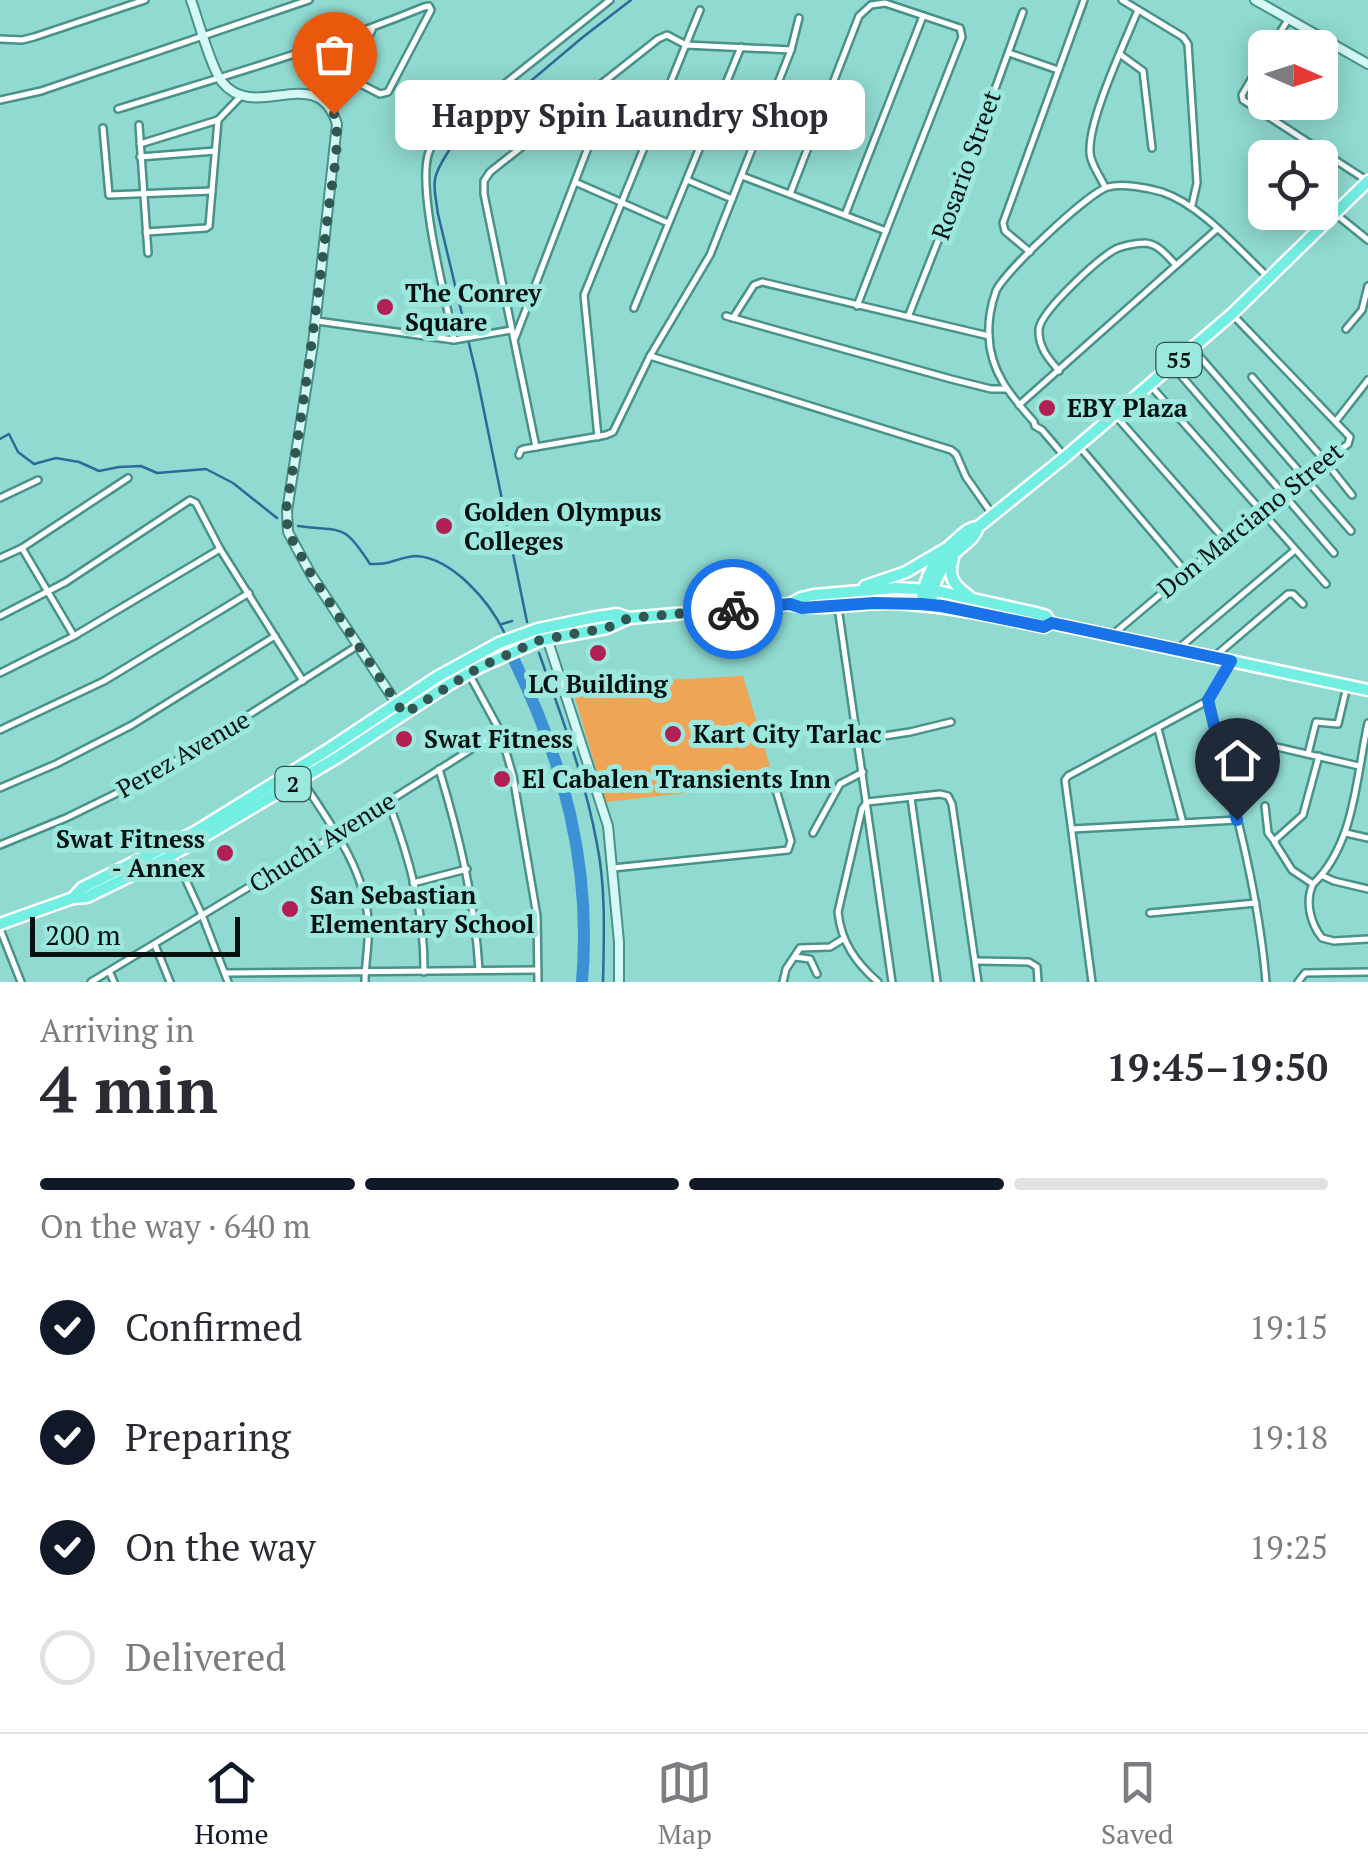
<!DOCTYPE html>
<html lang="en">
<head>
<meta charset="utf-8">
<style>
  :root { --surface:#fff; --page:#f2f2f3; --text:#2b2b33; --muted:#7c7c81; --line:#e1e1e2; --accent:#111827 }
  body { margin:0; font-family:"PT Serif",serif; background:var(--page); color:var(--text); height:100vh; display:flex; flex-direction:column; font-size:38px; white-space:nowrap }
  * { box-sizing:border-box; margin:0 }
  p { font-size:32px; color:var(--muted) }
  .icon { flex:none; width:55px; height:55px; fill:none; stroke:currentColor; stroke-width:2; stroke-linecap:round; stroke-linejoin:round }
  .map { position:relative; height:982px; overflow:hidden }
  .details { display:flex; flex-direction:column; background:var(--surface); flex:1 }
  .details>* { flex:none }
  .needle { width:65px; rotate:93deg }
  .tools { position:absolute; left:1248px; top:30px; display:grid; gap:20px }
  .tools a { display:grid; place-items:center; width:90px; height:90px; border-radius:15px; background:var(--surface); box-shadow:0 5px 25px #0003; font-size:50px }
  .scale { position:absolute; left:30px; bottom:25px; width:210px; box-sizing:border-box; padding-left:10px; border:5px solid #00110f; border-top:0; font-size:28px; line-height:35px; white-space:nowrap; color:#00110f; -webkit-text-stroke:8px #9de8de; paint-order:stroke }
  .pin { position:absolute; display:grid; place-items:center; width:85px; height:85px; color:#fff; margin:-102px -42px; border-radius:50% 50% 50% 0; rotate:-45deg; box-shadow:0 0 10px #0007 }
  .pin .icon { rotate:45deg }
  .courier { position:absolute; display:grid; place-items:center; width:100px; height:100px; margin:-50px; border:8px solid #1a73e8; border-radius:50%; background:#fff; color:#222; box-shadow:0 2px 12px #0007 }
  .bubble { position:absolute; height:70px; border-radius:15px; background:var(--surface); box-shadow:0 5px 25px #0003; font-size:32px; font-weight:700; line-height:70px; text-align:center }
  .head em { font-style:normal; font-weight:700 }
  .head div { display:flex; flex-direction:column-reverse }
  .head { display:flex; align-items:center; justify-content:space-between; height:170px; padding:0 40px }
  h1 { font-size:65px; font-weight:700; line-height:75px }
  .bar { display:grid; grid-template-columns:repeat(4,1fr); gap:15px 10px; align-content:center; height:120px; padding:0 40px }
  .bar i { height:12px; border-radius:8px; background:var(--line) }
  .bar .selected { background:var(--accent) }
  .bar p { grid-column:span 4 }
  ol { padding:0 40px; list-style:none }
  li { display:flex; align-items:center; gap:30px; height:110px }
  li p { margin-inline-start:auto }
  li .icon { padding:10px; border-radius:50%; background:var(--accent); color:#fff; stroke-width:4 }
  li:last-child { color:var(--muted) }
  li i { width:55px; height:55px; border:5px solid var(--line); border-radius:50% }
  .tabs { display:flex; justify-content:space-around; align-items:center; height:140px; border-top:2px solid var(--line); background:var(--surface); font-size:28px; color:var(--muted) }
  .tabs a { display:grid; justify-items:center; gap:5px }
  .tabs .selected { color:var(--accent) }
  .map>svg:first-child { display:block }
  .pitch { fill:#eea556 }
  .lines { fill:none; stroke-linecap:round; stroke-linejoin:round }
  .stream { stroke:#2a6b9a; stroke-width:2.5 }
  .river { stroke:#3c91d5; stroke-width:12 }
  .street-casing { stroke:#49928a; stroke-width:10 }
  .secondary-casing { stroke:#49928a; stroke-width:12 }
  .highway-casing { stroke:#fff; stroke-width:15 }
  .street { stroke:#fff; stroke-width:5 }
  .secondary { stroke:#d5faf6; stroke-width:8 }
  .highway { stroke:#72efe2; stroke-width:10 }
  .done { stroke:#325753; stroke-width:10; stroke-dasharray:0 18 }
  .route { stroke:#1a73e8; stroke-width:12 }
  .poi-dot { fill:#b02054; stroke:#9de8de; stroke-width:4 }
  .labels { text-anchor:middle; stroke-width:10; stroke-linejoin:round; paint-order:stroke }
  .shield { fill:#9de8de; stroke:#2f524d; stroke-width:2.5 }
  .shield-label { font-size:22px; font-weight:bold; fill:#00110f }
  .street-label { font-size:25px; fill:#00110f; stroke:#9de8de }
  .poi-label { font-size:25px; font-weight:bold; fill:#00110f; stroke:#9de8de; text-anchor:start }
</style>
</head>
<body>
<div class="map">
<svg width="1368" height="982" viewBox="0 0 1368 982">
  <rect width="100%" height="100%" fill="#90dad1"/>
  <!-- pitch -->
  <polygon class="pitch" points="743,676 775,783 606,802 571,685"/>
  <g class="lines">
    <!-- stream -->
    <g class="stream">
      <polyline points="0,439 9,434 18,452 34,464 56,458 79,462 99,471 119,467 141,466 157,473 206,469 233,483 277,518"/>
      <path d="M298,526c45,6 45,-4 72,38 5,0 11,0 16,-1 11,-2 19,-7 31,-7 36,3 72,45 87,76"/>
      <path d="M527,622l-50,-245 -39,-163c-5,-34 -7,-36 12,-65l133,-112 48,-37"/>
      <polyline points="502,624 512,621"/>
      <path d="M539,653c22,62 46,125 58,191 9,45 7,92 6,138"/>
    </g>
    <!-- river -->
    <path class="river" d="M514,660c50,103 78,206 68,322"/>
    <defs>
      <g id="street">
        <polyline points="1122,0 1183,37 1188,44 1197,183 1192,205"/>
        <polyline points="0,39 22,40 34,37 145,0"/>
        <polyline points="1270,48 1288,20"/>
        <polyline points="791,50 799,18"/>
        <polyline points="1009,53 1058,70"/>
        <polyline points="1121,55 1143,71 1152,148"/>
        <polyline points="1265,56 1242,95 1243,100 1366,180"/>
        <polyline points="320,98 347,77 372,30"/>
        <polyline points="0,100 41,91 309,0"/>
        <path d="M118,109c103,-32 206,-61 306,-102l5,-1 2,4 -43,82 -8,2 -33,-17"/>
        <polyline points="1265,113 1271,102"/>
        <polyline points="139,125 148,253"/>
        <polyline points="103,128 109,195 212,191"/>
        <polyline points="140,144 218,120"/>
        <polyline points="140,157 215,151"/>
        <polyline points="742,176 886,231 857,306"/>
        <polyline points="687,180 732,199"/>
        <polyline points="575,182 668,223"/>
        <path d="M1105,187c-5,-11 -15,-24 -15,-35 -2,-32 35,-110 48,-142"/>
        <polyline points="790,194 859,16 871,5 885,3 960,28 962,37 886,231"/>
        <polyline points="845,215 923,16"/>
        <polyline points="1337,215 1368,240"/>
        <polyline points="146,232 206,228 209,226 218,120 240,97"/>
        <polyline points="1030,252 1005,231 1003,223 1084,0"/>
        <polyline points="634,308 741,47"/>
        <polyline points="726,316 951,379 991,389 1007,389"/>
        <polyline points="908,317 962,180 1023,12"/>
        <polyline points="733,318 754,285 762,282 989,336"/>
        <polyline points="317,321 454,340 511,330"/>
        <polyline points="1346,329 1362,310 1368,286"/>
        <polyline points="515,338 602,111 587,94"/>
        <path d="M454,340c-8,-41 -38,-153 -25,-188 3,-8 9,-13 14,-19l167,-133"/>
        <polyline points="1193,349 1351,531"/>
        <polyline points="1173,366 1334,553"/>
        <path d="M1059,371c-11,-13 -21,-24 -20,-42 2,-18 58,-69 75,-79 7,-4 22,-7 31,-7 14,1 22,13 31,22"/>
        <polyline points="1252,377 1325,461 1352,495"/>
        <polyline points="1150,385 1326,584"/>
        <polyline points="1019,405 1217,229"/>
        <polyline points="1115,415 1225,540"/>
        <polyline points="1336,421 1368,380"/>
        <polyline points="598,437 584,295 700,10"/>
        <polyline points="1079,446 1186,572"/>
        <polyline points="536,447 484,194 484,181 490,172 658,39 667,35 686,45 791,50 710,255 650,356"/>
        <polyline points="519,455 521,450 524,449 606,435 613,432 650,356 951,450 956,454 966,477 992,514"/>
        <path d="M1065,457l-23,-27 -7,-4 -1,-4c-23,-26 -44,-50 -45,-86 -1,-14 2,-32 7,-45 9,-20 93,-99 112,-104 15,-4 40,1 54,5 39,13 76,57 107,86"/>
        <polyline points="0,498 38,480"/>
        <polyline points="22,548 74,636"/>
        <polyline points="0,558 22,548 128,478"/>
        <polyline points="838,607 892,982"/>
        <polyline points="0,616 66,582 190,500 196,503 220,549 303,681"/>
        <polyline points="1111,636 1225,540 1348,444 1350,437 1232,314"/>
        <polyline points="1179,648 1295,550"/>
        <polyline points="1214,657 1288,594 1293,594 1303,604"/>
        <path d="M1229,664l-22,37c24,92 51,185 59,281"/>
        <polyline points="0,673 74,636 220,549"/>
        <polyline points="469,674 500,731 513,776 537,916 538,982"/>
        <polyline points="1158,729 1183,823"/>
        <polyline points="0,730 104,681 249,593"/>
        <polyline points="858,740 910,732 951,722"/>
        <polyline points="1255,742 1359,766"/>
        <polyline points="1308,754 1316,722 1338,724 1347,686"/>
        <path d="M1319,756l-16,59 -28,25v3l17,27 21,14c-8,17 -3,39 9,54l12,3 34,-2"/>
        <path d="M439,769c20,66 36,132 40,201"/>
        <path d="M301,779c28,43 63,88 67,140 2,21 -3,42 -3,63"/>
        <polyline points="0,788 56,764 132,725 275,636"/>
        <polyline points="911,798 937,982"/>
        <path d="M388,801c21,55 37,112 36,171"/>
        <polyline points="1265,806 1268,833 1275,842"/>
        <polyline points="1072,829 1237,820"/>
        <polyline points="813,833 840,784 863,772"/>
        <polyline points="1346,833 1368,838"/>
        <polyline points="0,845 66,818 154,775 357,646"/>
        <polyline points="174,854 202,915 228,982"/>
        <polyline points="613,868 788,850 791,841 774,783"/>
        <polyline points="1323,876 1334,881 1368,889"/>
        <polyline points="413,883 467,869"/>
        <path d="M1313,884c42,-40 43,-107 55,-161"/>
        <polyline points="1150,913 1256,903"/>
        <polyline points="0,929 21,982"/>
        <polyline points="155,945 170,982"/>
        <polyline points="795,957 810,959 817,974"/>
        <polyline points="977,961 1029,962 1037,967 1038,982"/>
        <polyline points="110,973 114,982"/>
        <polyline points="225,973 538,970"/>
        <polyline points="91,982 337,834 500,731"/>
        <polyline points="783,982 786,969 800,948 830,947 843,939"/>
        <path d="M878,982c-22,-19 -37,-40 -40,-70l24,-103 5,-7 73,-8 8,2 4,8 26,178"/>
        <polyline points="1092,982 1065,780 1068,776 1207,701"/>
        <polyline points="1298,982 1305,973 1368,972"/>
      </g>
      <g id="secondary">
        <path d="M191,0c7,19 20,68 31,82 34,42 95,-22 115,42l-24,220 -26,167 1,21 24,44 86,130"/>
        <polyline points="1255,0 1368,64"/>
        <polyline points="547,638 608,826 619,942 619,982"/>
      </g>
      <g id="highway">
        <path d="M953,558c-6,20 1,27 17,39"/>
        <polyline points="865,586 906,572 945,549"/>
        <polyline points="790,604 801,598 814,595 895,588 932,590 1036,613 1046,616 1051,623"/>
        <path d="M921,604c4,-28 14,-47 36,-65 8,-7 11,-11 21,-12"/>
        <path d="M931,605c1,-21 9,-38 25,-53 9,-9 18,-12 22,-25l87,-70 167,-143 136,-133"/>
        <path d="M73,898l9,-10 113,-56 134,-83 108,-72 62,-34 39,-14 53,-11 26,-4 12,4 161,-14c24,8 72,-2 101,-1 52,2 102,13 153,24l7,-4 317,67"/>
        <polyline points="0,924 73,898 87,897 165,859 203,837 338,757 450,684 480,667 541,640 607,628 629,618"/>
      </g>
    </defs>
    <!-- street casing -->
    <use href="#street" class="street-casing"/>
    <!-- secondary casing -->
    <use href="#secondary" class="secondary-casing"/>
    <!-- highway casing -->
    <use href="#highway" class="highway-casing"/>
    <!-- street -->
    <use href="#street" class="street"/>
    <!-- secondary -->
    <use href="#secondary" class="secondary"/>
    <!-- highway -->
    <use href="#highway" class="highway"/>
  </g>
  <g class="lines">
    <!-- done -->
    <path class="done" d="M334,114c8,27 -3,71 -6,100 -12,99 -25,198 -42,296l2,22 24,44 92,138 76,-47 60,-27 67,-12 22,-10 104,-9"/>
    <!-- route -->
    <polyline class="route" points="733,609 790,604 802,608 874,603 921,604 942,606 1044,627 1052,623 1231,661 1208,700 1237,820"/>
  </g>
  <!-- markers -->
  <g class="poi-dot">
    <circle cx="385" cy="307" r="10"/>
    <circle cx="1047" cy="408" r="10"/>
    <circle cx="444" cy="526" r="10"/>
    <circle cx="598" cy="653" r="10"/>
    <circle cx="673" cy="734" r="10"/>
    <circle cx="404" cy="739" r="10"/>
    <circle cx="502" cy="779" r="10"/>
    <circle cx="225" cy="853" r="10"/>
    <circle cx="290" cy="909" r="10"/>
  </g>
  <g class="labels">
    <!-- shield labels -->
    <g class="shield">
      <rect x="1156.5" y="343" width="45" height="34" rx="8"/>
      <rect x="275.5" y="767" width="35" height="34" rx="8"/>
    </g>
    <g class="shield-label">
      <text x="1179" y="368">55</text>
      <text x="293" y="792">2</text>
    </g>
    <!-- street labels -->
    <g class="street-label">
      <text transform="translate(966 165) rotate(-70)" y="9">Rosario Street</text>
      <text transform="translate(1250 520) rotate(-39)" y="9">Don Marciano Street</text>
      <text transform="translate(183 754) rotate(-30)" y="9">Perez Avenue</text>
      <text transform="translate(322 842) rotate(-32)" y="9">Chuchi Avenue</text>
    </g>
    <!-- poi labels -->
    <g class="poi-label">
      <text x="405" y="302">The Conrey<tspan x="405" dy="29">Square</tspan></text>
      <text x="1067" y="417">EBY Plaza</text>
      <text x="464" y="521">Golden Olympus<tspan x="464" dy="29">Colleges</tspan></text>
      <text x="598" y="693" text-anchor="middle">LC Building</text>
      <text x="693" y="743">Kart City Tarlac</text>
      <text x="424" y="748">Swat Fitness</text>
      <text x="522" y="788">El Cabalen Transients Inn</text>
      <text x="205" y="848" text-anchor="end">Swat Fitness<tspan x="205" dy="29">- Annex</tspan></text>
      <text x="310" y="904">San Sebastian<tspan x="310" dy="29">Elementary School</tspan></text>
    </g>
  </g>
</svg>
<div class="tools">
<a><svg class="needle" viewBox="-14 -14 28 28"><path d="M0-13l5 13h-10z" fill="#e53935"/><path d="M0 13l5-13h-10z" fill="#7c7c81"/></svg></a>
<a><svg class="icon" aria-label="locate" viewBox="0 0 24 24"><circle cx="12" cy="12" r="6"/><path d="M12 2v4M12 18v4M2 12h4M18 12h4"/></svg></a>
</div>
<div class="scale">200 m</div>
<div class="pin" style="left:334px;top:114px;background:#ea580c"><svg class="icon" aria-label="bag" viewBox="0 0 24 24"><path d="M5 8h14l-1 12H6zM9 8a3 3 0 0 1 6 0"/></svg></div>
<div class="pin" style="left:1237px;top:820px;background:#1f2937"><svg class="icon" aria-label="home" viewBox="0 0 24 24"><path d="M3 11l9-7 9 7M6 9v11h12V9"/></svg></div>
<div class="courier" style="left:733px;top:609px"><svg class="icon" aria-label="bike" viewBox="0 0 24 24"><circle cx="6" cy="16" r="4"/><circle cx="18" cy="16" r="4"/><path d="M6 16l4-8h5l3 8M10 8l3 8H6M13 5h3"/></svg></div>
<div class="bubble" style="left:395px;top:80px;width:470px">Happy Spin Laundry Shop</div>
</div>
<section class="details">
<div class="head"><div><h1>4 min</h1><p>Arriving in</p></div><em>19:45–19:50</em></div>
<div class="bar"><i class="selected"></i><i class="selected"></i><i class="selected"></i><i></i><p>On the way · 640 m</p></div>
<ol>
<li><svg class="icon" aria-label="check" viewBox="0 0 24 24"><path d="M5 12l5 5 9-10"/></svg>Confirmed<p>19:15</p></li>
<li><svg class="icon" aria-label="check" viewBox="0 0 24 24"><path d="M5 12l5 5 9-10"/></svg>Preparing<p>19:18</p></li>
<li><svg class="icon" aria-label="check" viewBox="0 0 24 24"><path d="M5 12l5 5 9-10"/></svg>On the way<p>19:25</p></li>
<li><i></i>Delivered</li>
</ol>
</section>
<nav class="tabs">
<a class="selected"><svg class="icon" aria-label="home" viewBox="0 0 24 24"><path d="M3 11l9-7 9 7M6 9v11h12V9"/></svg>Home</a>
<a><svg class="icon" aria-label="map" viewBox="0 0 24 24"><path d="M3 6l6-2 6 2 6-2v14l-6 2-6-2-6 2zM9 4v14M15 6v14"/></svg>Map</a>
<a><svg class="icon" aria-label="saved" viewBox="0 0 24 24"><path d="M7 4h10v16l-5-4-5 4z"/></svg>Saved</a>
</nav>
</body>
</html>
